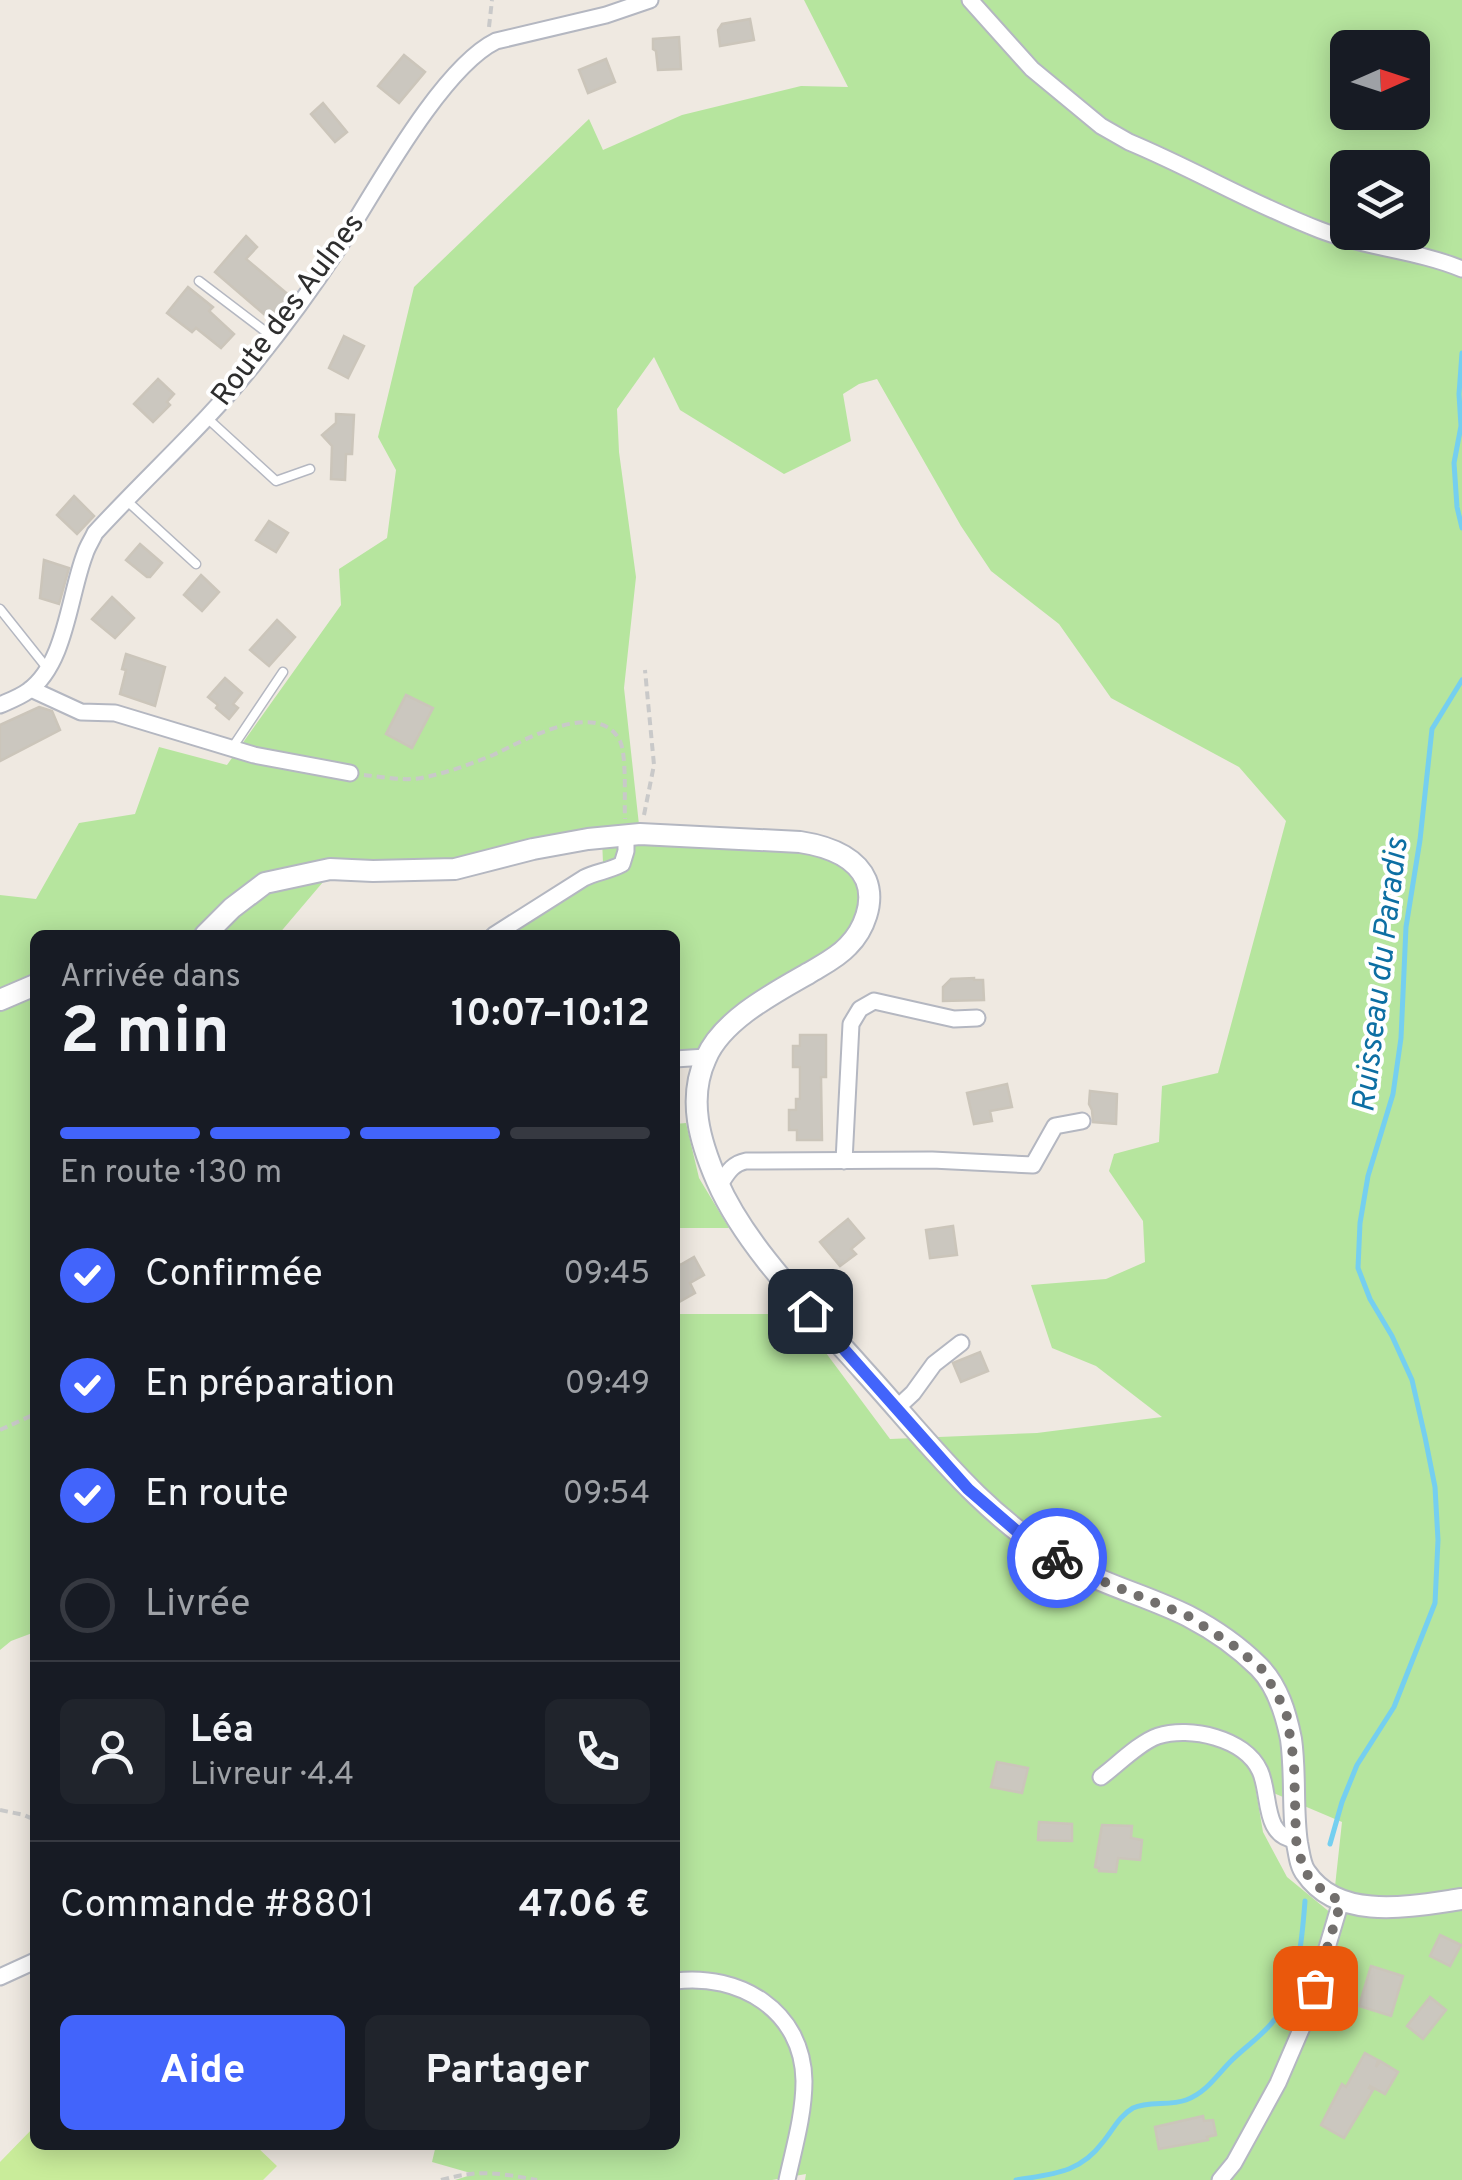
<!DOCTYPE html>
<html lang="fr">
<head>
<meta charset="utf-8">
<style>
  :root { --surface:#171b24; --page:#20242c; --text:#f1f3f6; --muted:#9ea1a6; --line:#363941; --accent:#4264fb }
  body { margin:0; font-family:Overpass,sans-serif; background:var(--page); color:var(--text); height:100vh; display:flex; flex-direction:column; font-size:38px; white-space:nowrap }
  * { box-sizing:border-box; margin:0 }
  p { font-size:32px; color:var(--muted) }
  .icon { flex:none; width:55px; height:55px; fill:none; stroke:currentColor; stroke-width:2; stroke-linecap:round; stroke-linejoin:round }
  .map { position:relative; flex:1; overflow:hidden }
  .details { position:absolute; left:30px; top:930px; width:650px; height:1220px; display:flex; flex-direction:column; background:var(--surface); border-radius:15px; box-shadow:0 5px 25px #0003 }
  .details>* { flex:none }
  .needle { width:65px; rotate:87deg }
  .buttons { position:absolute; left:1330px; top:30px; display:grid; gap:20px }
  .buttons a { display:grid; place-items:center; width:100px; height:100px; border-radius:15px; background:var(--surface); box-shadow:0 5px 25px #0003; font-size:50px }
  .pin { position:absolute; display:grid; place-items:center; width:85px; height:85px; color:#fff; margin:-42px; border-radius:20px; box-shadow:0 5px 15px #0006 }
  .courier { position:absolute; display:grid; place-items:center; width:100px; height:100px; margin:-50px; border:8px solid #4264fb; border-radius:50%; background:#fff; color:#222; box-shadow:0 2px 12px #0007 }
  .headline em { font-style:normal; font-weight:700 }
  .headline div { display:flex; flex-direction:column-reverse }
  .headline { display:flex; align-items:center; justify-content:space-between; height:170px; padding:0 30px }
  h1 { font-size:65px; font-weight:700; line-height:75px }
  .bar { display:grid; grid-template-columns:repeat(4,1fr); gap:15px 10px; align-content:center; height:120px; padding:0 30px }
  .bar i { height:12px; border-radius:8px; background:var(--line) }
  .bar .on { background:var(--accent) }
  .bar p { grid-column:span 4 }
  .line { display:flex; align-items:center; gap:25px; padding:0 30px; border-top:2px solid var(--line) }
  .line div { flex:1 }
  .round { display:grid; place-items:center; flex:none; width:105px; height:105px; border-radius:15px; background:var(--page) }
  ol { padding:0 30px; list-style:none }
  li { display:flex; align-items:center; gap:30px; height:110px }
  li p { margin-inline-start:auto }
  li .icon { padding:10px; border-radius:50%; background:var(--accent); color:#fff; stroke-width:4 }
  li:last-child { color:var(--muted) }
  li i { width:55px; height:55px; border:5px solid var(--line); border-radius:50% }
  .primary-button { display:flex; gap:20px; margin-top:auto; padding:20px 30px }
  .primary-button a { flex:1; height:115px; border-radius:15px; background:var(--accent); color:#fff; font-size:40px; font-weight:700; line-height:115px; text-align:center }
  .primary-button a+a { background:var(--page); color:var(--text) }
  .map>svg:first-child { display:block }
  .green { fill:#b6e59e; fill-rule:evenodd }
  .pitch { fill:#c9ec9a }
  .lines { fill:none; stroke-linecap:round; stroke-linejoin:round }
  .stream { stroke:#75cff0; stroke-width:5 }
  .building { fill:#cbc7bf; stroke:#cbc5ba; stroke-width:2.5 }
  .service-casing { stroke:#b4b7c1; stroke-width:11 }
  .minor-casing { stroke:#b4b7c1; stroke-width:19 }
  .tertiary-casing { stroke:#b4b7c1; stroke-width:24 }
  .path { stroke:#c9c9c9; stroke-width:4; stroke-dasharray:8 5; stroke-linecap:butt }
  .service { stroke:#fff; stroke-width:8 }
  .minor { stroke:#fff; stroke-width:15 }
  .tertiary { stroke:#fff; stroke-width:20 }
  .done { stroke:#726f6d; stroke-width:10; stroke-dasharray:0 18 }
  .route { stroke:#4264fb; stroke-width:12 }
  .labels { text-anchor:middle; stroke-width:8; stroke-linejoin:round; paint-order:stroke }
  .street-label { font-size:30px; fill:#2e2e2e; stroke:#fff }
  .water-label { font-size:32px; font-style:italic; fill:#0d6fa3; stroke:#fff }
</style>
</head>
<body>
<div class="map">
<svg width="1462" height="2180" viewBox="0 0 1462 2180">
  <rect width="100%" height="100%" fill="#efe9e1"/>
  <!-- green -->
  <g class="green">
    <path d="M804,0h658v2180h-657l1,-6 -34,6h-317l19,-6 -42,-12 4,-17h239v-831h122l93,125 147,-6 125,-16 -66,-51 -44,-18 -21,-63 75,-6 39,-17 -2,-41 -34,-50 5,-17 45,-12 3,-56 56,-13 68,-252 -47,-54 -128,-69 -52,-74 -68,-53 -30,-45 -84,-147 -18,5 -16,10 8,47 -67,33 -104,-64 -26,-53 -37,52 2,43 17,125 -12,111 16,146 179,11 47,36 -6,49 -87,64 -67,63 -31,6v-128h-171l99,-72 -1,-24 -229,32 -50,11 -45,53h-243v697l-24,9 -11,9v-755l36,4 43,-76 56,-9 24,-67 68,18 114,-160 -2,-36 48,-31 9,-68 -18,-33 36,-150 175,-168 14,31 79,-35 119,-29 47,1zM1348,48h64v64h-64zM1348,168h64v64h-64zM1255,1785l87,37 -10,92 -45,-37 -24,-45z"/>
    <polygon points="686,1123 699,1178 729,1228 675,1228 675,1124"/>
  </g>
  <!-- pitch -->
  <polygon class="pitch" points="35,2126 35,2145 255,2145 277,2166 263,2180 0,2180 0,2162"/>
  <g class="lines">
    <!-- stream -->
    <g class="stream">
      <polyline points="1462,353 1459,394 1461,426 1454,463 1457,507 1462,528"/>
      <polyline points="1330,1844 1342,1802 1357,1765 1394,1707 1435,1603 1438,1540 1435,1487 1425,1437 1412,1380 1392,1336 1370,1299 1358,1268 1360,1223 1368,1176 1393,1094 1401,1038 1406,927 1420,840 1432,729 1462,680"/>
      <path d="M1016,2180c36,-6 63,-6 87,-38 10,-12 16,-26 30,-34 15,-7 37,-2 53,-8 20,-7 31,-25 45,-39 13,-13 28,-23 40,-37 27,-31 31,-83 34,-123"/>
    </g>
  </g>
  <!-- building -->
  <g class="building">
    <polygon points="750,19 754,40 720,46 718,30 722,24"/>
    <polygon points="679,37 681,69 658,70 656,51 653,49 653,39"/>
    <polygon points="404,55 425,72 399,103 378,86"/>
    <polygon points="606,59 615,82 588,93 579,70"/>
    <polygon points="323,103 347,132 335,142 311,114"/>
    <polygon points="246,236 257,247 246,259 291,297 272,321 215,272"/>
    <polygon points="188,287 213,307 209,311 234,334 221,348 196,328 192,332 167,313"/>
    <polygon points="344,336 364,346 348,378 329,368"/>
    <polygon points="158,379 174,394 167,402 170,405 153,422 134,404"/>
    <polygon points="336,414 354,415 352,454 346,454 345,480 331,479 332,446 322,435 336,423"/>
    <polygon points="74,496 94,516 77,534 57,515"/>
    <polygon points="269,521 288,533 276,552 256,540"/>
    <polygon points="140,544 162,563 150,577 147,577 126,560"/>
    <polygon points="44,560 69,568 59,604 40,598"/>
    <polygon points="201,575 219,592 202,611 184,595"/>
    <polygon points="112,597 134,618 115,638 92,619"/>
    <polygon points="277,620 295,637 269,666 250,650"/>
    <polygon points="126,654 165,667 155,706 120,694 126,670 122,669"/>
    <polygon points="225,678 242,693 233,704 238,708 229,719 216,708 218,705 208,697"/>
    <polygon points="406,695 433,708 412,748 386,734"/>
    <polygon points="39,707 52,711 60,730 0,761 0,725"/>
    <polygon points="974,978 974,980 983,980 984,1000 943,1001 943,987 951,979"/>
    <polygon points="800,1035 826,1035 826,1077 821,1077 822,1140 797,1140 797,1130 789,1130 789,1110 796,1110 796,1099 800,1099 800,1067 793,1067 793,1046 800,1046"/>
    <polygon points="1007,1084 1012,1107 990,1111 992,1121 974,1124 967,1093"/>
    <polygon points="1090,1091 1117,1094 1116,1124 1093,1122 1092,1110 1089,1104"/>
    <polygon points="848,1219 864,1238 851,1249 856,1254 840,1266 820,1242"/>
    <polygon points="953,1226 957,1255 930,1258 926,1230"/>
    <polygon points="675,1256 680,1265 694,1257 704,1275 690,1283 695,1293 679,1302 675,1295"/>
    <polygon points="980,1352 988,1371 961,1382 953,1363"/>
    <polygon points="997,1762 1028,1768 1022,1793 991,1787"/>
    <polygon points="1039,1822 1072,1824 1072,1841 1038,1840"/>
    <polygon points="1102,1825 1132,1826 1131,1838 1142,1840 1140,1860 1118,1858 1116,1872 1099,1871 1099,1868 1095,1867"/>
    <polygon points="1440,1935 1461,1945 1450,1966 1430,1956"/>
    <polygon points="1371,1966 1403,1976 1391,2016 1359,2006"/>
    <polygon points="1430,1997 1446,2010 1423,2039 1407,2026"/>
    <polygon points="1365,2053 1378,2060 1376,2067 1380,2061 1398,2072 1385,2094 1370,2086 1369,2088 1373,2090 1344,2138 1321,2125 1342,2084 1346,2087"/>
    <polygon points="1203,2116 1204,2121 1213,2120 1216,2135 1207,2137 1208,2140 1159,2149 1155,2127"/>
  </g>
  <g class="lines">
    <defs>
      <g id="service">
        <polyline points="199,281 274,338"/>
        <polyline points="206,417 276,481 310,469"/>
        <polyline points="126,500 196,564"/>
        <polyline points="0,609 47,668"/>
        <polyline points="232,748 283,672"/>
      </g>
      <g id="minor">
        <path d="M970,0l62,69 69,57 28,16c65,27 125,63 191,88 46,18 96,20 142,39"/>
        <polyline points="31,689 81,712 115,713 254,755 350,773"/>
        <path d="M0,705c9,-4 20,-8 28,-14 38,-27 41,-96 57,-137 2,-7 7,-14 10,-21 53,-58 112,-110 161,-172 30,-37 59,-77 85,-117 34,-53 100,-176 155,-203l110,-26 44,-15"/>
        <path d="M494,935l90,-57c12,-6 25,-7 38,-14l4,-13v-16"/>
        <polyline points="675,1059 706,1057"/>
        <polyline points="844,1161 851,1024 860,1009 874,1001 954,1019 977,1018"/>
        <path d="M719,1186c8,-12 12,-22 27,-25l186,-1 101,5 22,-39 27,-5"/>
        <polyline points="898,1407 913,1393 934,1364 961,1343"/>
        <path d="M1101,1777c16,-12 39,-35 57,-41 32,-10 87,2 102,35 11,24 2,65 36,69"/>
        <polyline points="0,1977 35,1961"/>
        <path d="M675,1981c64,-8 128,29 129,100 0,33 -10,67 -17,99"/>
        <polyline points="1220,2180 1234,2163 1278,2083 1306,2018 1341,1901"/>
      </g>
      <g id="tertiary">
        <path d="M205,935l27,-27 33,-25 65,-14 43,2 82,-2 78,-20 55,-10 52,-5 160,8c26,4 55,13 66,38 9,22 -2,50 -18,66 -11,12 -26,19 -39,27 -35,20 -87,47 -103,85 -19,41 -6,84 11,123 30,69 97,133 146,189 63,69 118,145 201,192 39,23 84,34 124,54 25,13 52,32 71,51 19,19 27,47 32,72 5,35 1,70 6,104 2,9 3,23 9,30 33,49 107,33 156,26"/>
        <polyline points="0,1000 35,985"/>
      </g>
    </defs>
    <!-- service casing -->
    <use href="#service" class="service-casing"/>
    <!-- minor casing -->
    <use href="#minor" class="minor-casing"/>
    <!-- tertiary casing -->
    <use href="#tertiary" class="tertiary-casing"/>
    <!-- path -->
    <g class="path">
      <polyline points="489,27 492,0"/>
      <path d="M364,775c20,2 43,7 62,2 23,-5 45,-13 67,-22 28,-13 105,-58 127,-14 7,15 4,60 5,78"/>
      <polyline points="644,815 654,765 645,670"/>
      <polyline points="0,1430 35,1414"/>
      <polyline points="0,1810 24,1815 35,1820"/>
      <path d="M441,2180c41,-11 56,-7 96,0"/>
    </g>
    <!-- service -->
    <use href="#service" class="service"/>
    <!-- minor -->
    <use href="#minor" class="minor"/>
    <!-- tertiary -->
    <use href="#tertiary" class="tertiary"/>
  </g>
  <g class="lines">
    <!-- done -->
    <polyline class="done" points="1057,1558 1097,1579 1188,1616 1234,1646 1263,1670 1286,1711 1294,1762 1296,1840 1304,1871 1322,1890 1341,1902 1315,1988"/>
    <!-- route -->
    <polyline class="route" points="810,1311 968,1489 1020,1534 1057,1558"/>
  </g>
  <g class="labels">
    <!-- street labels -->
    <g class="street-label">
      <text transform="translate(287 309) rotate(-53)" y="10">Route des Aulnes</text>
    </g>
    <!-- water labels -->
    <g class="water-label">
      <text transform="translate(1379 975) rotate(-83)" y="11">Ruisseau du Paradis</text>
    </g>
  </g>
</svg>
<div class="buttons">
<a><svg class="needle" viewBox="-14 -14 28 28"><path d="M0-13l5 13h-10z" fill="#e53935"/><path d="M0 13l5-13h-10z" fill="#9ea1a6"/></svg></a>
<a><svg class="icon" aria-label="layers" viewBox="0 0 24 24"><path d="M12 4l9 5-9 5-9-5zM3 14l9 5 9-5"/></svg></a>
</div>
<div class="pin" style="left:1315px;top:1988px;background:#ea580c"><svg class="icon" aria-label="bag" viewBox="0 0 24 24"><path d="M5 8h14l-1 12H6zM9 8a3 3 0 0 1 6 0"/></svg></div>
<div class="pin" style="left:810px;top:1311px;background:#1f2937"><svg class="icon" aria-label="home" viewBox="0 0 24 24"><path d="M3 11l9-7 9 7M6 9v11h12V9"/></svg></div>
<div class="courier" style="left:1057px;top:1558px"><svg class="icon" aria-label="bike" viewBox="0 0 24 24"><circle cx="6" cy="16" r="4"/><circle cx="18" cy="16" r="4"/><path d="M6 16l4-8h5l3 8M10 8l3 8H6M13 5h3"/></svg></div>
<section class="details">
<div class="headline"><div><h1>2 min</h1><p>Arrivée dans</p></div><em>10:07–10:12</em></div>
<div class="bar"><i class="on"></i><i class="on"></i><i class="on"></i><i></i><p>En route · 130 m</p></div>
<ol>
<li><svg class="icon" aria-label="check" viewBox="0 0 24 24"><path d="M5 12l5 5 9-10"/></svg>Confirmée<p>09:45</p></li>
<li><svg class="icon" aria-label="check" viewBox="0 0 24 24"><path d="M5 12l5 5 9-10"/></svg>En préparation<p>09:49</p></li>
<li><svg class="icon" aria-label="check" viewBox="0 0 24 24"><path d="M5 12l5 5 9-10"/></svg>En route<p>09:54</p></li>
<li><i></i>Livrée</li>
</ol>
<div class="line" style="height:180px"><a class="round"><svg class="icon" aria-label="person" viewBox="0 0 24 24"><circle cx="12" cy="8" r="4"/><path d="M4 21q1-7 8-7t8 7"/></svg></a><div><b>Léa</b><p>Livreur · 4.4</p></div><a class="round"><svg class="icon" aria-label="phone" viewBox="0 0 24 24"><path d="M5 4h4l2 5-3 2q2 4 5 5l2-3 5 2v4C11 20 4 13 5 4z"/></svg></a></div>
<div class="line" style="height:130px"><div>Commande #8801</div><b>47.06 €</b></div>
<div class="primary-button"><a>Aide</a><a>Partager</a></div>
</section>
</div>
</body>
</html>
